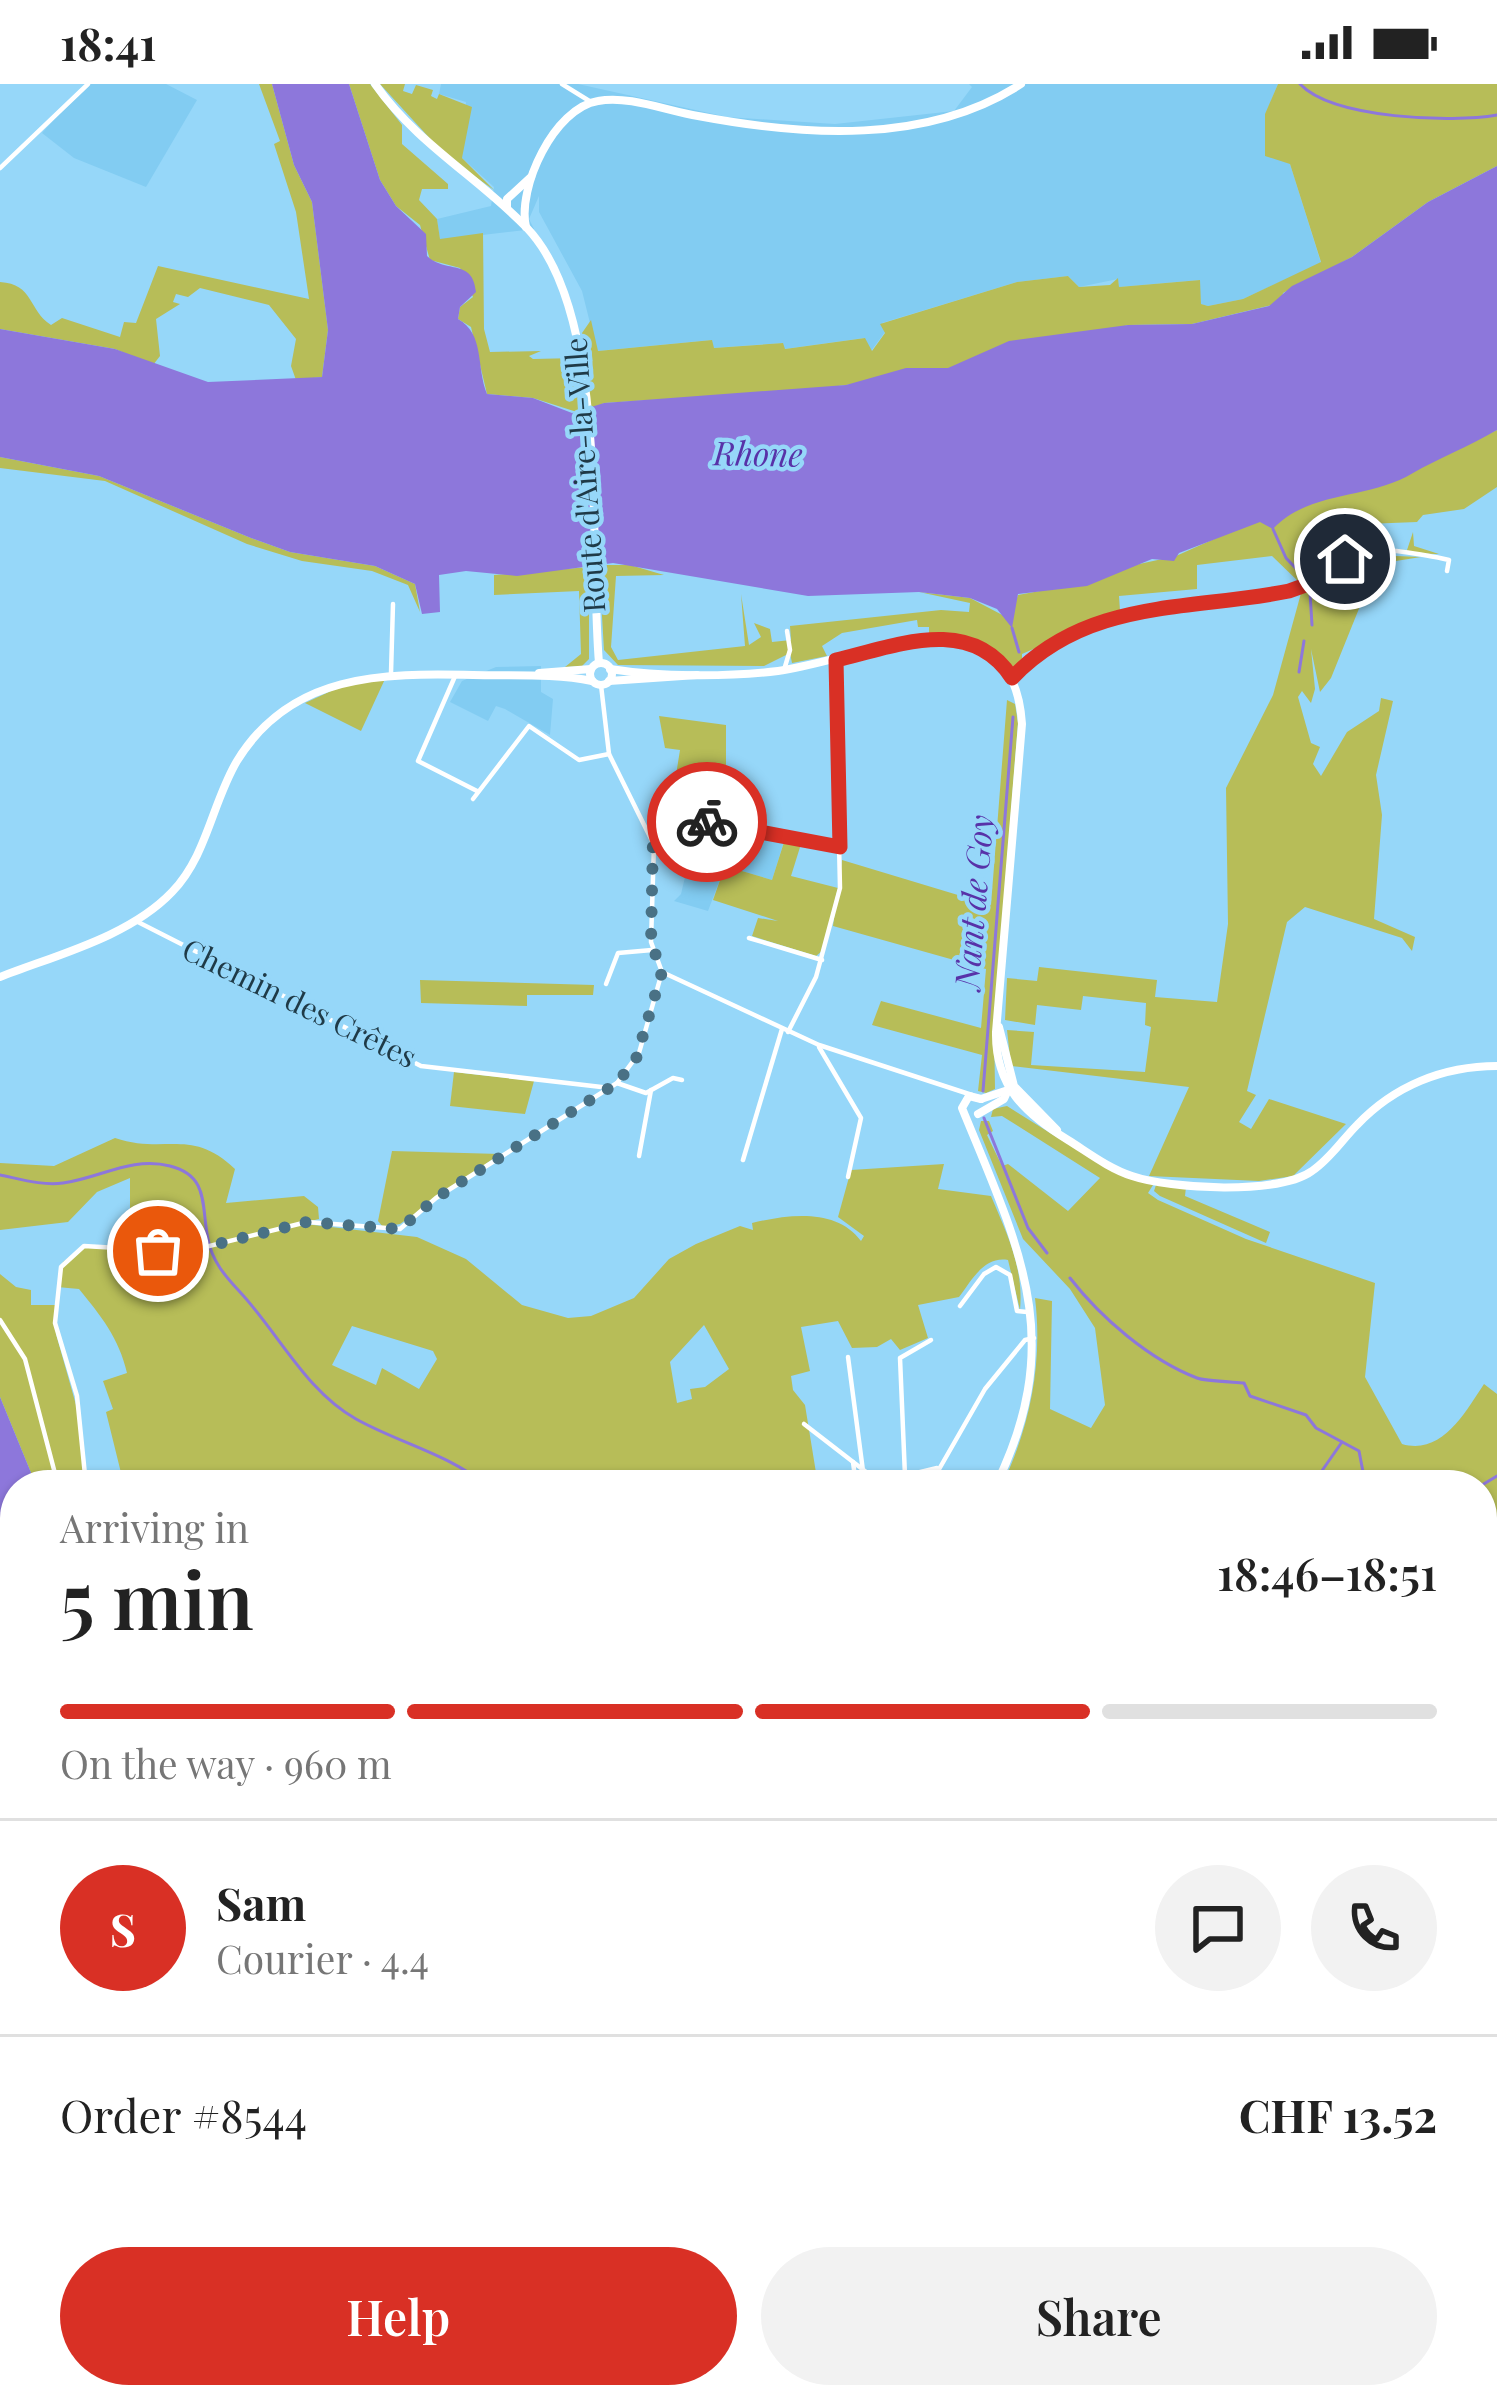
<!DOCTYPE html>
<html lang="en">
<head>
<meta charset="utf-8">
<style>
  :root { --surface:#fff; --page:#f2f2f2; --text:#222; --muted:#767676; --line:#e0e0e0; --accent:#d93025 }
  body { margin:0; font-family:"Playfair Display",serif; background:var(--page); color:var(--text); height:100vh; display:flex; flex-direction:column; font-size:45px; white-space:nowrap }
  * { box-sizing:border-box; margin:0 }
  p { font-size:39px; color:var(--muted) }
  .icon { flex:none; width:66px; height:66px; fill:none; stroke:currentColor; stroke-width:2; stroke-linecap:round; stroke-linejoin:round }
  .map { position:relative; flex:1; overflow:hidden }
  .side { position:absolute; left:0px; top:1386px; width:1497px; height:939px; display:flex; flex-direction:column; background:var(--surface); border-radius:48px 48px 0 0; box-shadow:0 3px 9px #0004 }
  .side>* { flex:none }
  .pin { position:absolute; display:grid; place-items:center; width:102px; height:102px; color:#fff; margin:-51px; border:6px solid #fff; border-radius:50%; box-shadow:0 3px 12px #0007 }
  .courier { position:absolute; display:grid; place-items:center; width:120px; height:120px; margin:-60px; border:9px solid #d93025; border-radius:50%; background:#fff; color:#222; box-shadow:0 3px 15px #0007 }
  .head em { font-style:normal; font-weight:600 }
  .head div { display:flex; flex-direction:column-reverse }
  .head { display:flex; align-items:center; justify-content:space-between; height:204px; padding:0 60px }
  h1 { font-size:78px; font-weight:600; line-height:90px }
  .bar { display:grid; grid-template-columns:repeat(4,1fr); gap:18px 12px; align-content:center; height:144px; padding:0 60px }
  .bar i { height:15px; border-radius:9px; background:var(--line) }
  .bar .active { background:var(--accent) }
  .bar p { grid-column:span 4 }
  .line { display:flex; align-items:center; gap:30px; padding:0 60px; border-top:3px solid var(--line) }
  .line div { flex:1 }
  .round { display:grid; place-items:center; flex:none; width:126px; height:126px; border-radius:63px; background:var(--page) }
  .cta { display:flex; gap:24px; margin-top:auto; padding:24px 60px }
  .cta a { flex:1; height:138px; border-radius:72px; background:var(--accent); color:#fff; font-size:48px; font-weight:600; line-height:138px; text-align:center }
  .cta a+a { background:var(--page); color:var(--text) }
  .status { display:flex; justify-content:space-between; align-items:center; height:84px; padding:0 60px; background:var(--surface); direction:ltr }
  .status svg { height:33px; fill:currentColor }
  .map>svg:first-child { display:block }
  .built { fill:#82ccf2 }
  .green { fill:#b7bd58; fill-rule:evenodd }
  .water { fill:#8d77db }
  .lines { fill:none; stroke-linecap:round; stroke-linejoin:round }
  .stream { stroke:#8d77db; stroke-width:3 }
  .street { stroke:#fff; stroke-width:4.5 }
  .secondary { stroke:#fff; stroke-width:8 }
  .done { stroke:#497185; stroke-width:12; stroke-dasharray:0 21.6 }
  .route { stroke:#d93025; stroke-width:15 }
  .labels { text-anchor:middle; stroke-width:9; stroke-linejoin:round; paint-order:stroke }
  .street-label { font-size:30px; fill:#1f3a47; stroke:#96d7f9 }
  .water-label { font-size:33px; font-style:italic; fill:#5832a8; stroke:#96d7f9 }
</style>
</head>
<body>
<div class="status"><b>18:41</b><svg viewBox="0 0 49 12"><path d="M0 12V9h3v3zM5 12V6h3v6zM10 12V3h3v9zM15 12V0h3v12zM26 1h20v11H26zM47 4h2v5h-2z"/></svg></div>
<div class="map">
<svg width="1497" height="2323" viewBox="0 0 1497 2323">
  <rect width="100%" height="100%" fill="#96d7f9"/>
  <!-- built -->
  <g class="built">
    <polygon points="87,0 166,0 197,16 146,103 74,74 42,49"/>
    <polygon points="441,0 578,0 727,33 835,40 954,27 972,3 969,0 1278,0 1265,31 1290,80 1321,179 1243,215 1208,222 1201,220 1199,196 1119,203 1118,195 1079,203 1068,192 1017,198 882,239 885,248 871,267 864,254 784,265 782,259 713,264 711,256 597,267 582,207 539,128 539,112 529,135 534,145 440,156 437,135 491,122 494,103 462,74 466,18 439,10"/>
    <polygon points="541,582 541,608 553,615 550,651 505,625 496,622 488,637 450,618 462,597 496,583"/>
    <polygon points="698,738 785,754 772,796 725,782 708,827 674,817 681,810"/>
  </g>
  <!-- green -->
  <g class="green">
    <path d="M259,0h13l22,81 18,37 16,128 -6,47 -26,3 -5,-14 5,-27 -27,-34 -69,-17 -12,9 -12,-3 -3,8 7,2 -24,15 4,37 -7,9 -38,-16 -115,-20v-47c34,2 28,28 51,43l11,-7 58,19 4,-15 12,1 22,-57 151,33 -13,-87 -22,-68 6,-3z"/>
    <polygon points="349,0 370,0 402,41 402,60 448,100 448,105 422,105 419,116 437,135 440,155 483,149 484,245 490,268 541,267 529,272 533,275 576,274 580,329 533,314 487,310 471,243 458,235 460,223 473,213 460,184 430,176 420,141 396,122 380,96"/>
    <polygon points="380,0 405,0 403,7 412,10 416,1 433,6 431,12 437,15 439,10 472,23 462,74 494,106 446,72"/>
    <polygon points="1278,0 1497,0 1497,82 1428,118 1352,173 1283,209 1281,219 1192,240 1128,241 990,283 806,306 604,319 589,327 582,249 591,236 598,267 712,256 714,264 783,259 785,265 865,254 872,267 885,249 880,240 1017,198 1068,192 1079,203 1110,201 1118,194 1119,203 1200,196 1201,220 1208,222 1243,215 1321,178 1290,80 1265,72 1265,30"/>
    <path d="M1497,346v57l-33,22 -41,6 -6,7 -51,2 1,24 40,2 6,-18 1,14 25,8c-39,1 -76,-14 -110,14l2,4 39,-17 51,2 -44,7 -46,114 -11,14 -9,-43 4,40 -4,14 -9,-12 -4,6 13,46 9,4 -7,17 8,12 26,-44 32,-21 2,-13 12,3 -17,74 6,40 -8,104 41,18 -3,14 -10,-13 -97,-31 -18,15 -40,169 9,4 -17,27 12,7 18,-30 77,25 -53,52 -34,5 -110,-5 40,-89 -178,-21 -4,-36 27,2 -3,33 114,7 6,-45 -6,-2 1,-22 -63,-7 -2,14 -44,-5 -2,20 -30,-5 2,-42 30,3 2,-14 118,13 -2,17 62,5 11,-78 -2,-136 47,-93 30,-109 -31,-30 -75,9v24l-78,7 1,15 -98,43v9l-8,7c-45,-53 -101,-33 -161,-19l76,-17v-7h-11l-1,-7 -75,13 -20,13 5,10 -35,7 -2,-10 -26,13 -146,-1 -14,-15 -5,-85h31l34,10 -48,1 -5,71 7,13 127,-14 -4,-52 8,51 12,-8 -7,-14 16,6 2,13 19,-2 -1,-14 151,-16 28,2 1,-9 -51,-11 51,6 40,21 8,-24 65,-12 38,-15 55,-12 65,-29 177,-60z"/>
    <polygon points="0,373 99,392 251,454 290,468 375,482 415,500 420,528 408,501 372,487 302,477 247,460 105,397 0,384"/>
    <polygon points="589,483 589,575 582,582 565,583 581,570 579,507 494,511 494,491"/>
    <polygon points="385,595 361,647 305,619 342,602"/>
    <polygon points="1007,616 1015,620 1018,639 994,942 995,1005 986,1009 978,1007 982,971 872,941 881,917 981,944 986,885 833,842 842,776 991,821"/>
    <polygon points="659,632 726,641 726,739 699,734 700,708 712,708 712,693 676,691 680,666 665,664"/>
    <polygon points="785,755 801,760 791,792 838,804 822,867 816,872 752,852 758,834 778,837 713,816 725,782 772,796"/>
    <polygon points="420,896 594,901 593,911 527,911 527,922 421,919"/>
    <polygon points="454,988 534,997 525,1030 450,1022"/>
    <path d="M1007,1022l96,60 50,19 -5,8 10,7 88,39 129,44 -10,94 37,67c40,12 64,-33 82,-60l13,10v139l-15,23v-71h-480c28,-58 41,-122 33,-187l17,3 -2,108 41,19 14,-23 -10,-77 -25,-39 -47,-50 -44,-109 2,-9h8l4,10 -6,4 15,31 6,-2 60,47 32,-33 -98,-62 -11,1 2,-8z"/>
    <path d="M115,1054c50,17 76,-11 120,31l-9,34 78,-7 14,11 1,12 -85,20 71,-15 112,13 49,22 56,46 46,13 23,-2 43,-18 35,-39 27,-15 44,-18 13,4 -1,-7c37,-9 85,-15 109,18l3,-5 -26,-19 13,-47 93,-6 -6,25 53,7c16,38 33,72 29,114l-12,-50c-24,-4 -36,20 -49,37l-41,8 10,33 -28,12 -9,-11 -14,8 -25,1 -14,-27 -37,6 9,44 -19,5 2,14 12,15 13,80h-694l-18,-73 7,-3 -10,-28 24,-8c-8,-35 -26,-57 -48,-84l-22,-2 6,-25 21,-16 88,5 6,-31h-48v-42l-33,14 -29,30 -68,8v-67l54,3zM704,1241l25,44 -24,18 -15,2 2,10 -15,4 -7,-41zM352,1242l81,25 4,8 -18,30 -37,-21 -6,17 -44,-20z"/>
    <polygon points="392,1067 500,1070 400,1140 383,1143 378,1137"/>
    <polygon points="1156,1101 1186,1103 1185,1112 1270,1148 1266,1159 1160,1112 1154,1107"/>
    <polygon points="0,1190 16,1203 31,1206 31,1221 55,1221 56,1250 78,1328 86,1401 36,1401 0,1313"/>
    <polygon points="15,2310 536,2310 552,2323 14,2323"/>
  </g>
  <!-- water -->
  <g class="water">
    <path d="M272,0h77l31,96 16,26 30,28 1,22c19,18 46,2 49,36l-16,15 -2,12c27,15 18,48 29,75l46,4 39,15 32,-10 242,-18 60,-17h42l61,-27 119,-16 64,-1 77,-18 23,-20 60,-29 76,-55 69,-36v264c-27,16 -60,29 -84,43 -44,27 -104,17 -140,56l-13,-7 -81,31 -5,8 -22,-2 -65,27 -69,8 -6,34 -15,-19 -27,-11 -51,-6 -111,4 -195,-33 -96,13 -51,-5 -27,4 1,37 -18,2 -7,-30 -40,-18 -85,-14 -39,-14 -152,-62 -99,-19v-128l115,20 93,33 114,-5 6,-47 -16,-128 -18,-37z"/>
    <polygon points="0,1313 36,1401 15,1401 15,1645 0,1677"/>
  </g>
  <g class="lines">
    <!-- stream -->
    <g class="stream">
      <path d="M1300,0c33,35 153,39 197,31"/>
      <polyline points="1273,445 1286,474 1307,496"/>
      <polyline points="1310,509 1312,541"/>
      <polyline points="1012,544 1019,568"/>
      <polyline points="1299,588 1304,557"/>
      <polyline points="983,1007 1013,633"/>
      <polyline points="984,1034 1028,1144 1047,1169"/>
      <path d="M0,1091c20,4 43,11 63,8 37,-5 69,-27 107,-17 40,10 31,41 38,73 4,22 17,37 32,53 39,42 66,99 116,127 43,24 92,35 130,66"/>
      <path d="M1070,1194c31,40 80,82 127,100 7,3 36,4 47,5l6,13 56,19 10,13 43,23 5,26 19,8"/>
      <polyline points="1312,1401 1342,1358"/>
      <polyline points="1482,1401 1497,1392"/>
      <polyline points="1489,1642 1497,1628"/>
      <polyline points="72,2310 80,2323"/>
      <polyline points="311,2310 318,2323"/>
    </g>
    <!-- street -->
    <g class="street">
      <polyline points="562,0 591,18"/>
      <polyline points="0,84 88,0"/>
      <polyline points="784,586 790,566 787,547"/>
      <polyline points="391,589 393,520"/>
      <polyline points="456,590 418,677 477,707"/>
      <path d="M1012,594c80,-85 172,-64 274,-86 24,-5 36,-18 55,-31 29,-19 69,-8 99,-3l9,2 -2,11"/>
      <polyline points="601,601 609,670 654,761 651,858 662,888 819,961 972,1011"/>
      <polyline points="473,715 529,642 579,676 609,670"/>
      <polyline points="654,755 671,736 686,734 840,763"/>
      <polyline points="136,837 421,982 610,1004"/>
      <polyline points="749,854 822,876"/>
      <polyline points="606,900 618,869 652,866"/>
      <polyline points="788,948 816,893 840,804 835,576"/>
      <polyline points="819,963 861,1034 848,1093"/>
      <polyline points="617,999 646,1009 673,994 682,996"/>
      <polyline points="639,1072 651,1006"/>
      <polyline points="743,1076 782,945"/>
      <polyline points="960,1222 984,1190 996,1183 1010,1191 1017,1227 1027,1228"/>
      <polyline points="0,1236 25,1275 58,1401"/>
      <polyline points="848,1273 863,1387"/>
      <polyline points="804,1340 879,1398 937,1384"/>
      <polyline points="853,1378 856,1401"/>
      <polyline points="905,1392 900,1274 931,1256"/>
      <polyline points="86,1401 77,1312 55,1239 61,1183 84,1162 185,1168 307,1138 400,1145 436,1114 617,999 639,969 662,888"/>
      <polyline points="930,1401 985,1305 1025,1256 1034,1254"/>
      <polyline points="1482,1641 1497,1648"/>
      <polyline points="1482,2256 1497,2226"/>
      <polyline points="722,2310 778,2323"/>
      <polyline points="1322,2310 1331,2323"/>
      <polyline points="1423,2323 1437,2310"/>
    </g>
    <!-- secondary -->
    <g class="secondary">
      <path d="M375,0c42,60 103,93 152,144 82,86 62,319 72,435"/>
      <polyline points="507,123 507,115 531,93"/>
      <path d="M526,143c-9,-39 28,-119 72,-126 31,-6 69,10 100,15 106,20 229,29 323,-32"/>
      <circle cx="601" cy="590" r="11"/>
      <path d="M610,585c50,8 118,8 168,2 83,-11 235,-88 244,53l-26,308c-1,54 29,82 72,108 21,13 40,28 64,36 38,13 147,19 180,-5 18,-12 30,-31 45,-46 37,-39 86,-59 140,-59"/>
      <polyline points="539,589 591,585"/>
      <polyline points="609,597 697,591"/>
      <path d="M0,893c56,-22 129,-40 172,-85 35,-36 40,-89 65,-131 54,-88 145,-88 236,-86 39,1 82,-2 119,6"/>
      <polyline points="999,943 1014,1002 1057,1046"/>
      <path d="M981,1015l-12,-3 -7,12c56,137 106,230 34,377"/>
      <polyline points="981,1015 1008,1006"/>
      <polyline points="978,1030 1004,1015 1008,1006"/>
      <polyline points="689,2323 693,2310"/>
    </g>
  </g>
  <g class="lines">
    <!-- done -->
    <polyline class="done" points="158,1167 185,1168 307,1138 400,1145 436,1114 617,999 636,975 662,888 651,858 653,755 673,735 707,738"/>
    <!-- route -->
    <path class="route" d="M707,738l133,25 -4,-187c59,-14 135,-46 176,18 76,-80 177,-67 277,-87l25,-9 31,-23"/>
  </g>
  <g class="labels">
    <!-- street labels -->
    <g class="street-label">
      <text transform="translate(586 391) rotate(-94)" y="10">Route d'Aire-la-Ville</text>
      <text transform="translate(299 920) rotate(26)" y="10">Chemin des Crêtes</text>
    </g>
    <!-- water labels -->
    <g class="water-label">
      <text transform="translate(758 370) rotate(1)" y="12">Rhone</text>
      <text transform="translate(974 818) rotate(-85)" y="12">Nant de Goy</text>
    </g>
  </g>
</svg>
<div class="pin" style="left:158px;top:1167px;background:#ea580c"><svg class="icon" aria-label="bag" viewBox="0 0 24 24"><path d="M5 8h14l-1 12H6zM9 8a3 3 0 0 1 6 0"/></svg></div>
<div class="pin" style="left:1345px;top:475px;background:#1f2937"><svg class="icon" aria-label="home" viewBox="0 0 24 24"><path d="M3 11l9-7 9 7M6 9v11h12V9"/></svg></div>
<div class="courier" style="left:707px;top:738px"><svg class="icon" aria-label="bike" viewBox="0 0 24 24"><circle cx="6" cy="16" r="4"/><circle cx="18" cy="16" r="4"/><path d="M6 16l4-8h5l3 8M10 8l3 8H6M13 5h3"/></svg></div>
<section class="side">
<div class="head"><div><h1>5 min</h1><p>Arriving in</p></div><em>18:46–18:51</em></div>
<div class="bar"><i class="active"></i><i class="active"></i><i class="active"></i><i></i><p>On the way · 960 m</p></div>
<div class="line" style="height:216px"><b class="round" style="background:var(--accent);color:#fff">S</b><div><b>Sam</b><p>Courier · 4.4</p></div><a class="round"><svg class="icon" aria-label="chat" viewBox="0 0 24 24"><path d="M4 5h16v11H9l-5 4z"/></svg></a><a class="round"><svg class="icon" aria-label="phone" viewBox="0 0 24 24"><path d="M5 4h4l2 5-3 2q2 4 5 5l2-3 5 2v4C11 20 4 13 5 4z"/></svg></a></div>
<div class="line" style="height:156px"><div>Order #8544</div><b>CHF 13.52</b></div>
<div class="cta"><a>Help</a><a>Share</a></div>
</section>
</div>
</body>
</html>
